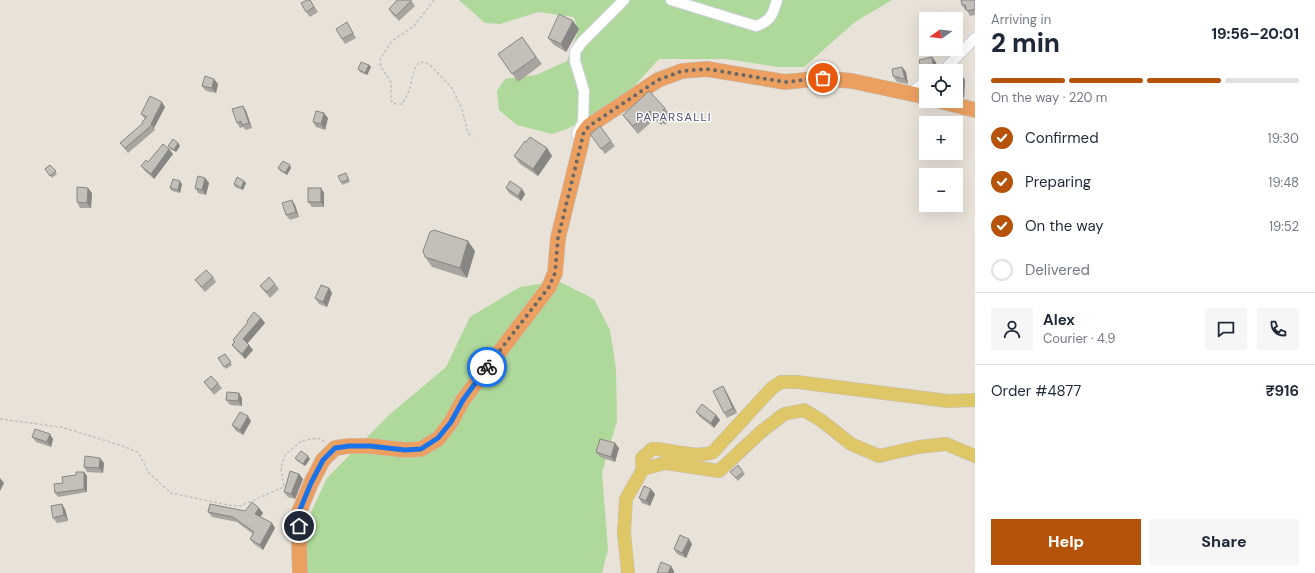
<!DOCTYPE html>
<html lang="en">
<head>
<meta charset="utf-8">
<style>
  :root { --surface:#fff; --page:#f6f6f7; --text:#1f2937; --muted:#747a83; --line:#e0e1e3; --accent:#b45309 }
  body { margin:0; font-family:"DM Sans",sans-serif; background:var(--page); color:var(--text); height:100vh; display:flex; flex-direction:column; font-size:15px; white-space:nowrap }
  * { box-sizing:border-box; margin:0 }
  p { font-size:13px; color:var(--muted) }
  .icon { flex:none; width:22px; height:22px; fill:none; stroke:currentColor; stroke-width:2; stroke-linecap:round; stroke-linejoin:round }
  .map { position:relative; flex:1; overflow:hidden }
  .side { display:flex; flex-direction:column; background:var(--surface); width:340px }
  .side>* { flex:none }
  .needle { width:26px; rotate:255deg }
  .controls { position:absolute; left:919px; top:12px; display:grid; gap:8px }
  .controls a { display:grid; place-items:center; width:44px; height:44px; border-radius:0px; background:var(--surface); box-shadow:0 4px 16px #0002; font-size:20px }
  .pin { position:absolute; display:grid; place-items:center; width:34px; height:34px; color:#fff; margin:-17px; border:2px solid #fff; border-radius:50%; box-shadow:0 1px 4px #0007 }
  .courier { position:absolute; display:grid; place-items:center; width:40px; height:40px; margin:-20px; border:3px solid #1a73e8; border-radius:50%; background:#fff; color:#222; box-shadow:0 1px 5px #0007 }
  .headline em { font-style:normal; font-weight:800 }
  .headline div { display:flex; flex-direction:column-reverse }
  .headline { display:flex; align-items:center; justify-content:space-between; height:68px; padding:0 16px }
  h1 { font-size:26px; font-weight:800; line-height:30px }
  .bar { display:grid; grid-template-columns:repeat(4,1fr); gap:6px 4px; align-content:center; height:48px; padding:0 16px }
  .bar i { height:5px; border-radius:3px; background:var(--line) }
  .bar .selected { background:var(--accent) }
  .bar p { grid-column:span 4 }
  .line { display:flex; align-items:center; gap:10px; padding:0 16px; border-top:1px solid var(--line) }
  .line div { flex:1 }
  .round { display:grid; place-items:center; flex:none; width:42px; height:42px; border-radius:0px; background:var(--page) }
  ol { padding:0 16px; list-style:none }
  li { display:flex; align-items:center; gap:12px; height:44px }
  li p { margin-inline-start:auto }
  li .icon { padding:4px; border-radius:50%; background:var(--accent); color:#fff; stroke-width:4 }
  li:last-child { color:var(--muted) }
  li i { width:22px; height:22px; border:2px solid var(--line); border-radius:50% }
  .button { display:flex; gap:8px; margin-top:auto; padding:8px 16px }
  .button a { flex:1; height:46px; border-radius:0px; background:var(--accent); color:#fff; font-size:16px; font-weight:800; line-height:46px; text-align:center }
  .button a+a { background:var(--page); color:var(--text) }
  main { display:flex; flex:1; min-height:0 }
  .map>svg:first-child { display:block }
  .green { fill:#aed99b }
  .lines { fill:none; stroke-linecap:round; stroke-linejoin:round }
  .minor-casing { stroke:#cfd1de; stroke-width:12 }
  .major-casing { stroke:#c2c2c2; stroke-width:14 }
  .highway-casing { stroke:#c2c2c2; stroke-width:16 }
  .path { stroke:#c2c2c2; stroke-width:1.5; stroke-dasharray:3 2; stroke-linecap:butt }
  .minor { stroke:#fff; stroke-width:10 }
  .major { stroke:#dfc667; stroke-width:13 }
  .highway { stroke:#eba061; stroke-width:15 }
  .wall { fill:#a8a49f }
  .shaded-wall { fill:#888682 }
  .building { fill:#c3bfb9; stroke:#888682 }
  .done { stroke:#6a6865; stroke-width:4; stroke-dasharray:0 7.2 }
  .route { stroke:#1a73e8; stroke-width:5 }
  .labels { text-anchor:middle; stroke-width:3; stroke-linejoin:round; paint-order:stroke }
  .quarter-label { font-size:12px; letter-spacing:1px; fill:#4d5271; stroke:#fff }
</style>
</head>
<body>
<main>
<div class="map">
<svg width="975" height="573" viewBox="0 0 975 573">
  <rect width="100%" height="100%" fill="#e8e2d9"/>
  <!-- green -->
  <g class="green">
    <polygon points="459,0 892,0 855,22 804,67 779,67 726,59 659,59 619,103 567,129 552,134 517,125 499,110 497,91 505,79 536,75 567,61 578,31 574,17 538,12 500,24 485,23"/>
    <polygon points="558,281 594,299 610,330 616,369 617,421 602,473 608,550 602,573 295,573 312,510 327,478 389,415 446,367 470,317 520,287"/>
  </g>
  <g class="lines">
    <defs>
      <g id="minor">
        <path d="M671,0l85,26c15,-5 17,-12 21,-26"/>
        <polyline points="943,71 975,38"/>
        <polyline points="911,93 926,81"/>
        <polyline points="577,134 583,122 584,91 575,61 575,52 582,42 624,0"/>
      </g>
      <g id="major">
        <path d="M643,469l-1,-6v-5l10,-9h5c16,2 41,9 56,3l59,-64 9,-6h16l151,19 27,-1"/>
        <polyline points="628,573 624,533 626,499 643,469 665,463 719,471 761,432 784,414 804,410 822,421 851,444 879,456 918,447 946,444 975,456"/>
      </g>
      <g id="highway">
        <polyline points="940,101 975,110"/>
        <polyline points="300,573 299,540 299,512 311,483 323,460 335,448 349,446 370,446 405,450 421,449 438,439 451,422 463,400 549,287 555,273 558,238 581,144 583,134 589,126 658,80 682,71 707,69 785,82 823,78 852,81 926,97"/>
      </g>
    </defs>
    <!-- minor casing -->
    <use href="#minor" class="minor-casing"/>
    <!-- major casing -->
    <use href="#major" class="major-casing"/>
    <!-- highway casing -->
    <use href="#highway" class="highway-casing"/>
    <!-- path -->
    <g class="path">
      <polyline points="434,0 414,26 392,41 380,59 381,67 391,82 391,101 396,104 402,104 408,94 415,68 419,63 423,62 429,64 452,88 462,109 468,133 472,137"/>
      <polyline points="0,419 61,427 120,445 138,452 149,473 171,493 228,505 240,506 284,487 281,468 285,455 301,441 318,438 325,442"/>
    </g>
    <!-- minor -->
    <use href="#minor" class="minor"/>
    <!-- major -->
    <use href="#major" class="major"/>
    <!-- highway -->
    <use href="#highway" class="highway"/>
  </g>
  <!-- wall -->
  <g class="wall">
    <polygon points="310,0 318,12 310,17 306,12"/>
    <polygon points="411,0 415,6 399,21 392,14 389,9"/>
    <polygon points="975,0 975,15 970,16 967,10 965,10 962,5"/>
    <polygon points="347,22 356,38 345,44 342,39"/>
    <polygon points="579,29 566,52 554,45 548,38"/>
    <polygon points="522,37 542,64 518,82 498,54"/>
    <polygon points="937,49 946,49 938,52"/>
    <polygon points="936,62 937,69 931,71 926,71 926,72 924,73 921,68"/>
    <polygon points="369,65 371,67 367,75 360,72 358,69"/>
    <polygon points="902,67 906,72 908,84 897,82 893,76"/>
    <polygon points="956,74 962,75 965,80 964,98 956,96"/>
    <polygon points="218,84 216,93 206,91 202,86"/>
    <polygon points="243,106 246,111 252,128 246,130 243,127 240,128 237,123"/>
    <polygon points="165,107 154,128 155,130 128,153 120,143 143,124 145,119 141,114"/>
    <polygon points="665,108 671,116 669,118 670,120 665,125 663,123 661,125 655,119 638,134 628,122 623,115"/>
    <polygon points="328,118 325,130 316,127 313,122"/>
    <polygon points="594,139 611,141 615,146 605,154"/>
    <polygon points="526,142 547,148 552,156 538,176 520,164 514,156"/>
    <polygon points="178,143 180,146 176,152 170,149 168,146"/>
    <polygon points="169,149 173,154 154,179 145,171 141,166"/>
    <polygon points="50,165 57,174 52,178 45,169"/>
    <polygon points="290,165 291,168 287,175 280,171 278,168"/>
    <polygon points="348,176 350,182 342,185 341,182"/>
    <polygon points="205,178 209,183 206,195 198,193 195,188"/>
    <polygon points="244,181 246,183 243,190 235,187 234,184"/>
    <polygon points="182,184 180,193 172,191 170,188"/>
    <polygon points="506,188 522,189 525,194 521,201 509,193"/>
    <polygon points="92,193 91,208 80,208 77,202"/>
    <polygon points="324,193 324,207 312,207 308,202"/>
    <polygon points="292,200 295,205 299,217 290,220 286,215"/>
    <polygon points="475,251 467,278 432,267 425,257"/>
    <polygon points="213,277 216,282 205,292 199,285 195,280"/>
    <polygon points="275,284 279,289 270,298 264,291 260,286"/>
    <polygon points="329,288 332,293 327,307 319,304 315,298"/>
    <polygon points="261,318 265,323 247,344 253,350 245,359 236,350 232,345 234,343 233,340 248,322 247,321"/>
    <polygon points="225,354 232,365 226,369 218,358"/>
    <polygon points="204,382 218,383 222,388 214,395"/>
    <polygon points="726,391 737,413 727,418 724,413"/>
    <polygon points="242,398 242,406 230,405 226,400"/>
    <polygon points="696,412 716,415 720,420 714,428 700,417"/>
    <polygon points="251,421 243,435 236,431 232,425"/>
    <polygon points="32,437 53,439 51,447 36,442"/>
    <polygon points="619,448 615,462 600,457 596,452"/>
    <polygon points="295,458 310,459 305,466 297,461"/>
    <polygon points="104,463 103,473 87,472 84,467"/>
    <polygon points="84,472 87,476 87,492 58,497 55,493 63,483 76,475"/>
    <polygon points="730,472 743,472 745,474 738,481"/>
    <polygon points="299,474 303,479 295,499 288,497 284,492"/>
    <polygon points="655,494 650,506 642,503 639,498"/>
    <polygon points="259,508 263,513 260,517 272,523 275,528 263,550 254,544 250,539 253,534 237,522 212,517 208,512 245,511"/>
    <polygon points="65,509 68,521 57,523 53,518"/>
    <polygon points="692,544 686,558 677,554 674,549"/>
  </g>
  <!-- shaded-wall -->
  <g class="shaded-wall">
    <polygon points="573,21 579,29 566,52 561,44"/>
    <polygon points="932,57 936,62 937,69 933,64"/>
    <polygon points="369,65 371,67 367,75 365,73"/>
    <polygon points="902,67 906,72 908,84 905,79"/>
    <polygon points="962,75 965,80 964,98 960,93"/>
    <polygon points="214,79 218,84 216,93 212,88"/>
    <polygon points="162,102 165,107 154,128 151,124"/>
    <polygon points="243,106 246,111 252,128 249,123"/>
    <polygon points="324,113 328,118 325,130 321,124"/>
    <polygon points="178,143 180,146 176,152 174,150"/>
    <polygon points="547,148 552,156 538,176 533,169"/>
    <polygon points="169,149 173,154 154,179 151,174"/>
    <polygon points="290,165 291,168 287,175 285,173"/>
    <polygon points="205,178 209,183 206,195 202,190"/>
    <polygon points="180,181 182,184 180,193 178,190"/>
    <polygon points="244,181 246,183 243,190 241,188"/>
    <polygon points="88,188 92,193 91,208 87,203"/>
    <polygon points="321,188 324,193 324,207 321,202"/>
    <polygon points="522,189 525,194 521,201 518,196"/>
    <polygon points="292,200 295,205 299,217 296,212"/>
    <polygon points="468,241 475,251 467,278 460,268"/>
    <polygon points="329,288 332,293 327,307 323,302"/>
    <polygon points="261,318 265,323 246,345 243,339"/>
    <polygon points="249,345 253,350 245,359 242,354"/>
    <polygon points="723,386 726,391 737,413 733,408"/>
    <polygon points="239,393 242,398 242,406 238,401"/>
    <polygon points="716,415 720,420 714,428 711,423"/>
    <polygon points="248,416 251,421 243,435 240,430"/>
    <polygon points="50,434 53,439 51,447 47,442"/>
    <polygon points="615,443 619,448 615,462 611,457"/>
    <polygon points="308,456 310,459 305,466 303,464"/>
    <polygon points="100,458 104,463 103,473 99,468"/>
    <polygon points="84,472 87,476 87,492 84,489"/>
    <polygon points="299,474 303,479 295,499 291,494"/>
    <polygon points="0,478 4,483 0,491"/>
    <polygon points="651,489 655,494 650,506 646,501"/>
    <polygon points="62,504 65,509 68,521 64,515"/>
    <polygon points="259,508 263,513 259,519 255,514"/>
    <polygon points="272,523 275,528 263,550 260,545"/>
    <polygon points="689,539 692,544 686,558 682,553"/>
    <polygon points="671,566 674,571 674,573 668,573"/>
  </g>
  <!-- building -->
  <g class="building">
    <polygon points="307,0 310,0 314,7 306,12 301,3"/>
    <polygon points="397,0 411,0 411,1 396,16 389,9"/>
    <polygon points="961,0 975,0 975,9 967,11 965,5 962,5"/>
    <polygon points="559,14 573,21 561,44 548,38"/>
    <polygon points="347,22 353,33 342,39 336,29"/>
    <polygon points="522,37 536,57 512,74 498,54"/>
    <polygon points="932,57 933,64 921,68 919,60"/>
    <polygon points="361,62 369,65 365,73 358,69"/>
    <polygon points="902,67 905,79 893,76 892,69"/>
    <polygon points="956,74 962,75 960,93 956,92"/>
    <polygon points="205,76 214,79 212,88 202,86"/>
    <polygon points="649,91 665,108 663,110 665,112 660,117 658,116 656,118 650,111 633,126 623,115"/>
    <polygon points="150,96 162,102 151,124 152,125 125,148 120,143 143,123 142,122 147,117 141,114"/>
    <polygon points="243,106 249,123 242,125 241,121 237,123 232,109"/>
    <polygon points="316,111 324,113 321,124 313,122"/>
    <polygon points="600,126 611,141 601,149 590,134"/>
    <polygon points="530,137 547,148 533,169 514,156 525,141 526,142"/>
    <polygon points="173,139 178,143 174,150 168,146"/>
    <polygon points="163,144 169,149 151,174 141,166 146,160 148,162"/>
    <polygon points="283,161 290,165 285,173 278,168"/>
    <polygon points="50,165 56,171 50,176 45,169"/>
    <polygon points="346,173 348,180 341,182 338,176"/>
    <polygon points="198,176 205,178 202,190 195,188"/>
    <polygon points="237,177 244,181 241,188 234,184"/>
    <polygon points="173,179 180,181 178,190 170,188"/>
    <polygon points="510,181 522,189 518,196 506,188"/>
    <polygon points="77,187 88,188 87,203 77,202"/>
    <rect x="308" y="188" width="13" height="14"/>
    <polygon points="292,200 296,212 286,215 282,203"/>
    <polygon points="434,230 468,241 460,268 425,257 423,251 430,232"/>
    <polygon points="206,270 213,277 202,287 195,280"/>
    <polygon points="269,277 275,284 267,292 260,286"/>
    <polygon points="321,285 329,288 323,302 315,298"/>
    <polygon points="254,312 261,318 243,339 249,345 242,354 232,345 235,342 233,340 248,322 247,321"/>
    <polygon points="225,354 231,362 224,367 218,358"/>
    <polygon points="211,376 218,383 211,390 204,382"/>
    <polygon points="723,386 733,408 724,413 713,391"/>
    <polygon points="227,392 239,393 238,401 226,400"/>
    <polygon points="702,404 716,415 711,423 696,412"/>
    <polygon points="240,412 248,416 240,430 232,425"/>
    <polygon points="35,429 50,434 47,442 32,437"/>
    <polygon points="600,439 615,443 611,457 596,452"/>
    <polygon points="301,451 308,456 303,464 295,458"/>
    <polygon points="85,456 100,458 99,468 84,467"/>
    <polygon points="738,465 743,472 736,478 730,472"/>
    <polygon points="290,471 299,474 291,494 284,492"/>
    <polygon points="76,472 84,472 84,489 55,493 54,484 63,483 62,477 76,475"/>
    <polygon points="644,486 651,489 646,501 639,498"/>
    <polygon points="252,502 259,508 255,514 272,523 260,545 250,539 254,532 233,517 208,512 210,504 245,511"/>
    <polygon points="62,504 64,515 53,518 51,506"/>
    <polygon points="680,535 689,539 682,553 674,549"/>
    <polygon points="661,562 671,566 668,573 657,573"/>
  </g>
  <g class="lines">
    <!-- done -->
    <polyline class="done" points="487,367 549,287 555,273 558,238 581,144 583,134 589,126 658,80 682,71 707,69 785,82 823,78"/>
    <!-- route -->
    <polyline class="route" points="299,526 299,512 311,483 323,460 335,448 349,446 370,446 405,450 421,449 438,438 451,422 463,400 487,367"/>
  </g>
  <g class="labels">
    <!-- quarter labels -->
    <g class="quarter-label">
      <text x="674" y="121">PAPARSALLI</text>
    </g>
  </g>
</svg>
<div class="controls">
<a><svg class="needle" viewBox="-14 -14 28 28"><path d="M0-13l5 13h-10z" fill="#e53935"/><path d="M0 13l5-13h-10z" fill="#747a83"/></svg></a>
<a><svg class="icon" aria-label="locate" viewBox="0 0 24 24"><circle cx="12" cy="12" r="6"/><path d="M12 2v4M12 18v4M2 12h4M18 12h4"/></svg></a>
<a>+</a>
<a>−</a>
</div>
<div class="pin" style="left:823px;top:78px;background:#ea580c"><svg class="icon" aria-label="bag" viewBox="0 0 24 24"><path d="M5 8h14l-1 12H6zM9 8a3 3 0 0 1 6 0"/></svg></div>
<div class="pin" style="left:299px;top:526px;background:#1f2937"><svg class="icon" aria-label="home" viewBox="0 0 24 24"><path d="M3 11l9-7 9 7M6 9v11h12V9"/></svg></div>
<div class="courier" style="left:487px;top:367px"><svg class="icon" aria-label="bike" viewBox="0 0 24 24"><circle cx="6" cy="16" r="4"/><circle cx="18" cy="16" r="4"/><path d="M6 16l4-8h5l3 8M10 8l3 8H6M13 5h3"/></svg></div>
</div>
<section class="side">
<div class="headline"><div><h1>2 min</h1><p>Arriving in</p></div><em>19:56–20:01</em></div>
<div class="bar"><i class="selected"></i><i class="selected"></i><i class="selected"></i><i></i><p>On the way · 220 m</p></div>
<ol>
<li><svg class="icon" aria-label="check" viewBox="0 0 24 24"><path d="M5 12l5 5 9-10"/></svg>Confirmed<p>19:30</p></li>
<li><svg class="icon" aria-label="check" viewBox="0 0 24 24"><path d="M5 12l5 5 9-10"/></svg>Preparing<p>19:48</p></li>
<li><svg class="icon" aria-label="check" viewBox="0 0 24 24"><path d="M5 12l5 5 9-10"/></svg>On the way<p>19:52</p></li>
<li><i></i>Delivered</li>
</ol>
<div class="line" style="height:72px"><a class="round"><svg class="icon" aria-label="person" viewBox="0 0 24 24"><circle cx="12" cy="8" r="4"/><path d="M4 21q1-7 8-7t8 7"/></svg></a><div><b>Alex</b><p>Courier · 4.9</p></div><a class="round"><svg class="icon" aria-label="chat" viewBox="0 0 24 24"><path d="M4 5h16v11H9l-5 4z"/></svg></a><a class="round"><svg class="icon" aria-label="phone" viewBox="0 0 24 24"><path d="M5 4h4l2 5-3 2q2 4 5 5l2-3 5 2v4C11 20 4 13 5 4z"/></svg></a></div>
<div class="line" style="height:52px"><div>Order #4877</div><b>₹916</b></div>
<div class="button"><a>Help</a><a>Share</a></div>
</section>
</main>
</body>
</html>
